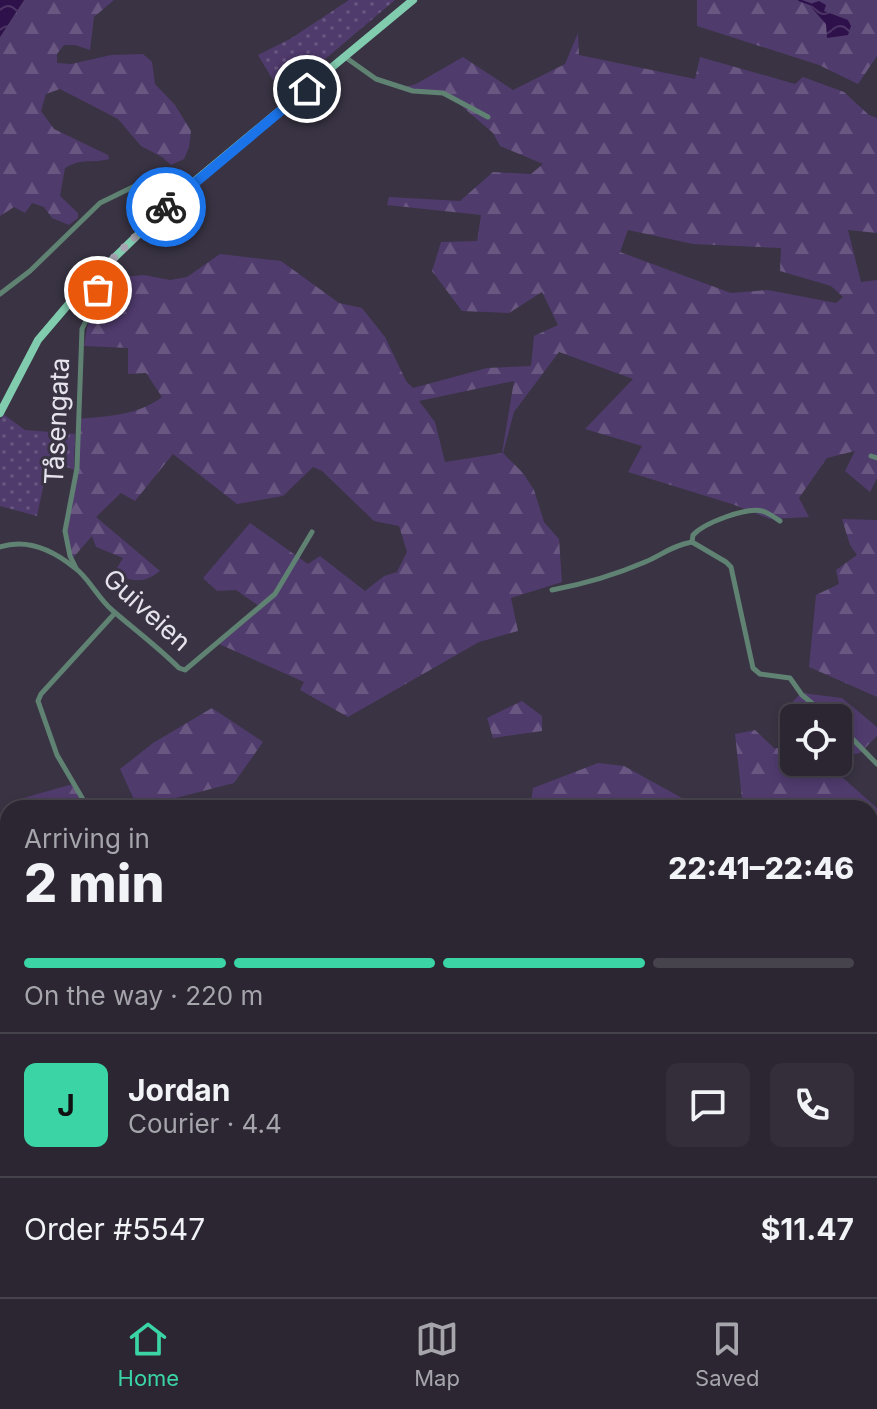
<!DOCTYPE html>
<html lang="en">
<head>
<meta charset="utf-8">
<style>
  :root { --surface:#2b2632; --page:#332e3a; --text:#f1f3f6; --muted:#a6a5ac; --line:#47434d; --accent:#3ad4a5 }
  body { margin:0; font-family:Inter,sans-serif; background:var(--page); color:var(--text); height:100vh; display:flex; flex-direction:column; font-size:30px; white-space:nowrap }
  * { box-sizing:border-box; margin:0 }
  p { font-size:26px; color:var(--muted) }
  .icon { flex:none; width:44px; height:44px; fill:none; stroke:currentColor; stroke-width:2; stroke-linecap:round; stroke-linejoin:round }
  .map { position:relative; flex:1; overflow:hidden }
  .details { position:absolute; left:0px; top:800px; width:878px; height:498px; display:flex; flex-direction:column; background:var(--surface); border-radius:24px 24px 0 0; box-shadow:0 4px 12px #0003,0 0 0 2px var(--line) }
  .details>* { flex:none }
  .buttons { position:absolute; left:780px; top:704px; display:grid; gap:16px }
  .buttons a { display:grid; place-items:center; width:72px; height:72px; border-radius:12px; background:var(--surface); box-shadow:0 4px 12px #0003,0 0 0 2px var(--line); font-size:40px }
  .pin { position:absolute; display:grid; place-items:center; width:68px; height:68px; color:#fff; margin:-34px; border:4px solid #fff; border-radius:50%; box-shadow:0 2px 8px #0007 }
  .courier { position:absolute; display:grid; place-items:center; width:80px; height:80px; margin:-40px; border:6px solid #1a73e8; border-radius:50%; background:#fff; color:#222; box-shadow:0 2px 10px #0007 }
  .head em { font-style:normal; font-weight:800 }
  .head div { display:flex; flex-direction:column-reverse }
  .head { display:flex; align-items:center; justify-content:space-between; height:136px; padding:0 24px }
  h1 { font-size:52px; font-weight:800; line-height:60px }
  .bar { display:grid; grid-template-columns:repeat(4,1fr); gap:12px 8px; align-content:center; height:96px; padding:0 24px }
  .bar i { height:10px; border-radius:6px; background:var(--line) }
  .bar .on { background:var(--accent) }
  .bar p { grid-column:span 4 }
  .line { display:flex; align-items:center; gap:20px; padding:0 24px; border-top:2px solid var(--line) }
  .line div { flex:1 }
  .round { display:grid; place-items:center; flex:none; width:84px; height:84px; border-radius:12px; background:var(--page) }
  .menu { display:flex; justify-content:space-around; align-items:center; height:112px; border-top:2px solid var(--line); background:var(--surface); font-size:22px; color:var(--muted) }
  .menu a { display:grid; justify-items:center; gap:4px }
  .menu .on { color:var(--accent) }
  .map>svg:first-child { display:block }
  .grass { fill:url(#grass-dots) }
  .forest { fill:url(#forest-firs); fill-rule:evenodd }
  .water { fill:url(#water-waves) }
  .lines { fill:none; stroke-linecap:round; stroke-linejoin:round }
  .stream { stroke:#2e114b; stroke-width:2 }
  .minor { stroke:#5f8273; stroke-width:5 }
  .secondary { stroke:#73ac95; stroke-width:8 }
  .primary { stroke:#81ccaf; stroke-width:8 }
  .done { stroke:#a9a5b2; stroke-width:8; stroke-dasharray:0 14.4 }
  .route { stroke:#1a73e8; stroke-width:10 }
  .labels { text-anchor:middle; stroke-width:6; stroke-linejoin:round; paint-order:stroke }
  .street-label { font-size:26px; fill:#e6e3ed; stroke:#393343 }
</style>
</head>
<body>
<div class="map">
<svg width="877" height="1297" viewBox="0 0 877 1297">
  <defs>
    <pattern id="grass-dots" width="8" height="8" patternUnits="userSpaceOnUse" patternTransform="scale(2)"><rect width="8" height="8" fill="#503b6d"/><path d="M2 2h.1M6 6h.1" fill="none" stroke="#695782" stroke-width="1.8" stroke-linecap="round"/></pattern>
    <pattern id="forest-firs" width="22" height="20" patternUnits="userSpaceOnUse" patternTransform="scale(2)"><rect width="22" height="20" fill="#503b6d"/><path d="M5 1l3.5 6h-7zM16 11l3.5 6h-7z" fill="#695782"/></pattern>
    <pattern id="water-waves" width="16" height="10" patternUnits="userSpaceOnUse" patternTransform="scale(2)"><rect width="16" height="10" fill="#2e114b"/><path d="M0 5q4-4 8 0t8 0" fill="none" stroke="#4c3465"/></pattern>
  </defs>
  <rect width="100%" height="100%" fill="#393343"/>
  <!-- grass -->
  <g class="grass">
    <polygon points="349,0 395,0 318,65 309,54 273,80 258,55 290,39"/>
    <polygon points="3,414 25,430 75,434 74,470 49,459 37,516 0,506 0,420"/>
    <polygon points="631,1290 671,1290 671,1297 633,1297"/>
  </g>
  <!-- forest -->
  <g class="forest">
    <path d="M24,0h90l-20,17 -4,33 -15,-5h-11l-7,9v9l14,1 40,-9 32,-1 9,8 3,22 20,21 16,26 -2,16 -5,12 -13,6 -9,-8 -21,-11 -23,-27 -58,-30 -14,5 -5,17 13,18 54,26 1,4c-18,5 -26,-2 -44,9l-5,28 18,17v5l-9,7 -17,-7 -8,-11 -12,-4 -7,10 -11,-6 -14,9v-179z"/>
    <polygon points="697,0 877,0 877,56 858,84 819,65 697,26"/>
    <path d="M578,33l1,22 116,24 5,-22 95,27 8,-7 41,15 25,23 8,3v115l-29,-3 13,52 16,-2v198l-7,14 -25,-21 10,-20 -28,7 -28,40 10,19 -39,2 -38,-15 -104,-32 14,-26 -57,-17 48,-50 -74,-27 -45,60 -11,41 20,20 11,17 10,32 15,17 3,43 -51,16 7,33 -39,11 -131,75 -48,-27 4,-8 -85,-38 40,-38 -23,-16 -19,1 -14,-13 47,-55 58,41 12,-8 45,35 19,-15 13,-4 10,-20 -8,-26 -25,-5 -52,-50 -9,-4 -30,29 -46,8 -64,-50 -38,47 -14,-8 -25,24 64,54c-13,10 -21,11 -36,7l-7,-10 6,-10 -27,-11 -4,-11 -20,23 -6,-30 8,-42 3,-68c30,-3 60,-3 85,-22l-16,-24 -18,1v-26l-44,-2 5,-29 15,-21 -2,-17 42,-4 26,5 17,-3 33,-23 61,7 58,42 23,5 23,29 21,44 7,7 74,-20 44,-2 3,-30 24,-11 -16,-33 -33,21 -47,-2 -30,-40 9,-29 36,-1 4,-26 -94,-10 2,-8 71,4 33,-29 38,2 12,-10 -43,-18 -7,-13 -43,-37 -44,-9 10,-3 47,-27 50,33 52,-26zM628,230l65,14 88,4 -1,23 51,15 12,11 -7,6 -68,-13 -37,3 -111,-41zM514,381l-12,72 -57,9 -10,-40 -16,-21z"/>
    <polygon points="842,519 877,520 877,697 809,667 816,595 839,584 836,570 857,555 850,545"/>
    <polygon points="801,693 842,698 877,727 877,736 860,753 842,757 838,753 838,718 804,718 786,709"/>
    <polygon points="522,701 542,716 542,731 493,738 487,718"/>
    <polygon points="212,708 263,742 234,783 137,808 127,808 136,804 120,769 153,743"/>
    <polygon points="755,730 774,748 794,749 794,762 825,762 877,808 877,935 870,934 870,808 743,808 735,734"/>
    <polygon points="598,763 624,766 700,808 530,808 533,788"/>
    <polygon points="73,784 88,808 26,808 20,799"/>
    <polygon points="870,1137 877,1141 877,1297 846,1297 852,1290 870,1290"/>
    <polygon points="133,1290 172,1290 188,1297 149,1297"/>
    <polygon points="320,1290 621,1290 621,1297 309,1297"/>
    <polygon points="671,1290 827,1290 835,1297 671,1297"/>
  </g>
  <!-- water -->
  <g class="water">
    <polygon points="0,0 24,0 0,37"/>
    <polygon points="819,1 826,5 824,11 848,20 851,26 848,35 827,38 826,24 810,6 810,4"/>
  </g>
  <g class="lines">
    <!-- stream -->
    <polyline class="stream" points="799,0 810,4"/>
    <!-- minor -->
    <g class="minor">
      <polyline points="345,57 376,79 413,91 443,93 488,117"/>
      <polyline points="0,294 30,271 100,203 137,185 183,174 194,182"/>
      <polyline points="871,456 877,458"/>
      <path d="M692,542l1,-7c11,-12 53,-28 69,-24 7,2 13,7 18,10"/>
      <path d="M0,547c27,-9 54,4 75,21 13,9 23,30 37,42 23,20 46,37 67,58l6,2 90,-76 37,-62"/>
      <polyline points="76,568 70,556 65,531 77,468 82,329 99,293 93,280"/>
      <path d="M552,590c32,-6 63,-15 93,-28 17,-7 28,-17 47,-20l34,20 5,5 22,101 7,6 30,4 12,17 28,23"/>
      <polyline points="838,724 877,764"/>
      <polyline points="88,808 57,755 38,701 41,694 115,613"/>
      <polyline points="870,924 877,922"/>
      <polyline points="870,980 877,986"/>
      <polyline points="870,1073 877,1077"/>
      <polyline points="876,1139 877,1139"/>
      <polyline points="296,1297 298,1290"/>
      <polyline points="475,1297 477,1290"/>
    </g>
    <!-- secondary -->
    <g class="secondary">
      <polyline points="870,937 877,938"/>
      <polyline points="0,1015 8,1019"/>
    </g>
    <!-- primary -->
    <polyline class="primary" points="0,413 38,340 78,293 184,190 413,0"/>
  </g>
  <g class="lines">
    <!-- done -->
    <polyline class="done" points="98,290 92,279 166,207"/>
    <!-- route -->
    <polyline class="route" points="166,207 307,89"/>
  </g>
  <g class="labels">
    <!-- street labels -->
    <g class="street-label">
      <text transform="translate(57 421) rotate(-87)" y="9">Tåsengata</text>
      <text transform="translate(147 610) rotate(42)" y="9">Guiveien</text>
    </g>
  </g>
</svg>
<div class="buttons">
<a><svg class="icon" aria-label="locate" viewBox="0 0 24 24"><circle cx="12" cy="12" r="6"/><path d="M12 2v4M12 18v4M2 12h4M18 12h4"/></svg></a>
</div>
<div class="pin" style="left:98px;top:290px;background:#ea580c"><svg class="icon" aria-label="bag" viewBox="0 0 24 24"><path d="M5 8h14l-1 12H6zM9 8a3 3 0 0 1 6 0"/></svg></div>
<div class="pin" style="left:307px;top:89px;background:#1f2937"><svg class="icon" aria-label="home" viewBox="0 0 24 24"><path d="M3 11l9-7 9 7M6 9v11h12V9"/></svg></div>
<div class="courier" style="left:166px;top:207px"><svg class="icon" aria-label="bike" viewBox="0 0 24 24"><circle cx="6" cy="16" r="4"/><circle cx="18" cy="16" r="4"/><path d="M6 16l4-8h5l3 8M10 8l3 8H6M13 5h3"/></svg></div>
<section class="details">
<div class="head"><div><h1>2 min</h1><p>Arriving in</p></div><em>22:41–22:46</em></div>
<div class="bar"><i class="on"></i><i class="on"></i><i class="on"></i><i></i><p>On the way · 220 m</p></div>
<div class="line" style="height:144px"><b class="round" style="background:var(--accent);color:#111">J</b><div><b>Jordan</b><p>Courier · 4.4</p></div><a class="round"><svg class="icon" aria-label="chat" viewBox="0 0 24 24"><path d="M4 5h16v11H9l-5 4z"/></svg></a><a class="round"><svg class="icon" aria-label="phone" viewBox="0 0 24 24"><path d="M5 4h4l2 5-3 2q2 4 5 5l2-3 5 2v4C11 20 4 13 5 4z"/></svg></a></div>
<div class="line" style="height:104px"><div>Order #5547</div><b>$11.47</b></div>
</section>
</div>
<nav class="menu">
<a class="on"><svg class="icon" aria-label="home" viewBox="0 0 24 24"><path d="M3 11l9-7 9 7M6 9v11h12V9"/></svg>Home</a>
<a><svg class="icon" aria-label="map" viewBox="0 0 24 24"><path d="M3 6l6-2 6 2 6-2v14l-6 2-6-2-6 2zM9 4v14M15 6v14"/></svg>Map</a>
<a><svg class="icon" aria-label="saved" viewBox="0 0 24 24"><path d="M7 4h10v16l-5-4-5 4z"/></svg>Saved</a>
</nav>
</body>
</html>
